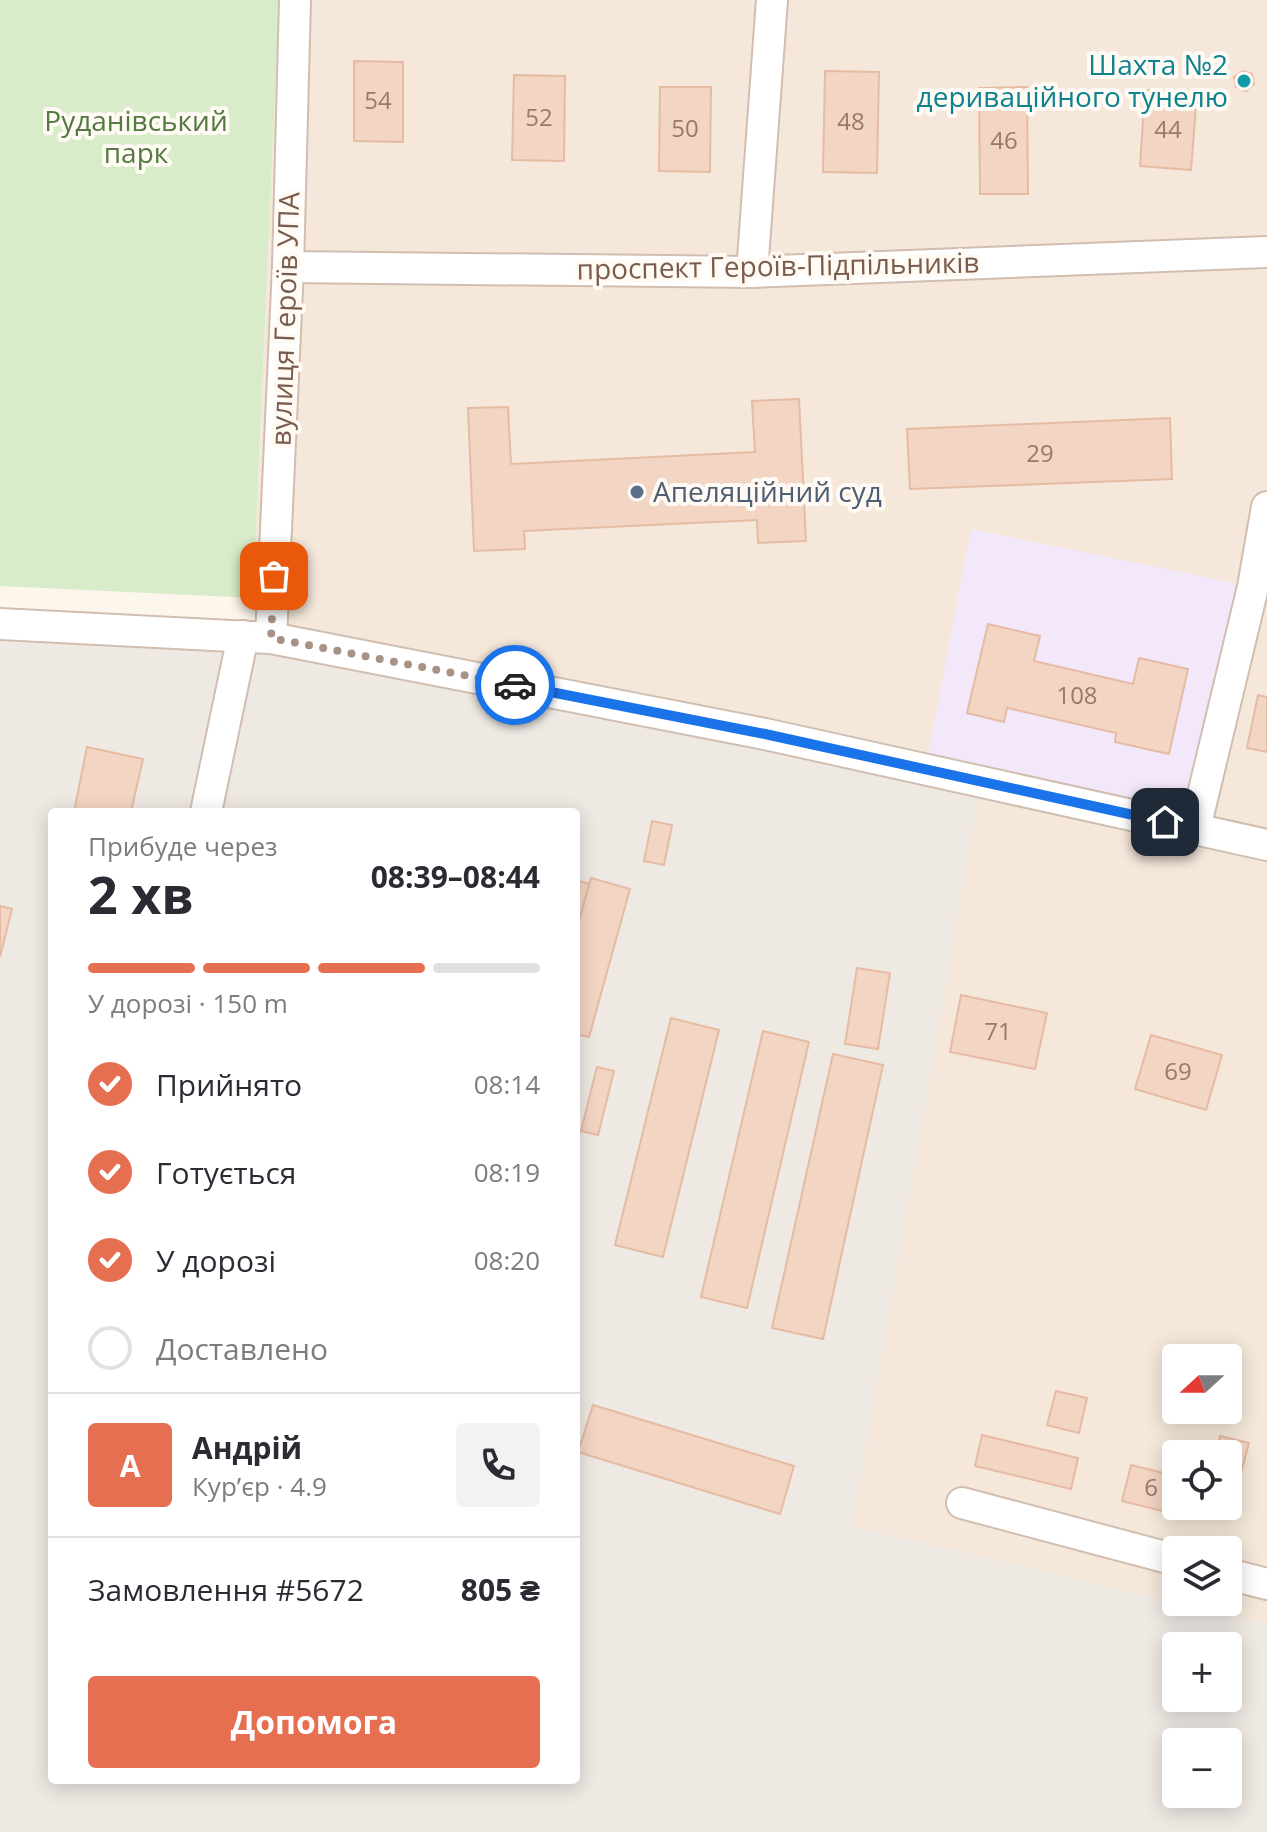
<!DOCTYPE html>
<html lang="uk">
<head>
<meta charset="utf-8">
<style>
  :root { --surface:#fff; --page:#f2f2f3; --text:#2b2b33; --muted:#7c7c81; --line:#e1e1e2; --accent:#e76f51 }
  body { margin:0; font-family:"Open Sans",sans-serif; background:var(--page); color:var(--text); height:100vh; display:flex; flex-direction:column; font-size:30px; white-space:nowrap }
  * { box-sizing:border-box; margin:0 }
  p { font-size:26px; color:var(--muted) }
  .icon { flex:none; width:44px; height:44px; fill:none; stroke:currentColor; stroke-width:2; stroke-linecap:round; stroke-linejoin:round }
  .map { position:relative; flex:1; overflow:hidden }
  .details { position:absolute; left:48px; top:808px; width:532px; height:976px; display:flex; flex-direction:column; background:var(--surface); border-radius:8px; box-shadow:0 4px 20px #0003 }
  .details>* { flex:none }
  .needle { width:52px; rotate:249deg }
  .buttons { position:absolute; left:1162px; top:1344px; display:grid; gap:16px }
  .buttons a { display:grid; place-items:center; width:80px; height:80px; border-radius:8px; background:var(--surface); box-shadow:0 4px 20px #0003; font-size:40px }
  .pin { position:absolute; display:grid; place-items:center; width:68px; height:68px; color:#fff; margin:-34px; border-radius:16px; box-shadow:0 4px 12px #0006 }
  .courier { position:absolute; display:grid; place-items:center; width:80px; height:80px; margin:-40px; border:6px solid #1a73e8; border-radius:50%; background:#fff; color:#222; box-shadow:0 2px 10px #0007 }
  .overview em { font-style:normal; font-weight:700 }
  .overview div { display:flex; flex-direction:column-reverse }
  .overview { display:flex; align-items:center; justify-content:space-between; height:136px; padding:0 40px }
  h1 { font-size:52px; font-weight:700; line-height:60px }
  .bar { display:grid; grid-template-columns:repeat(4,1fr); gap:12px 8px; align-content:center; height:96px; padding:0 40px }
  .bar i { height:10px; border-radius:6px; background:var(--line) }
  .bar .selected { background:var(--accent) }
  .bar p { grid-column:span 4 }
  .line { display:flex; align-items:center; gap:20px; padding:0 40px; border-top:2px solid var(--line) }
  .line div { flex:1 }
  .round { display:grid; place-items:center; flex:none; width:84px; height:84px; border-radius:8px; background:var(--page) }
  ol { padding:0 40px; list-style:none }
  li { display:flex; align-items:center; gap:24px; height:88px }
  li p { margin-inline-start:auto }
  li .icon { padding:8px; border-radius:50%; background:var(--accent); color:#fff; stroke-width:4 }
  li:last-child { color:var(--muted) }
  li i { width:44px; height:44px; border:4px solid var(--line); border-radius:50% }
  .primary-button { display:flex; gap:16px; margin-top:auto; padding:16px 40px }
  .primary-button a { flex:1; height:92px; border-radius:8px; background:var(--accent); color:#fff; font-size:32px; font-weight:700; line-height:92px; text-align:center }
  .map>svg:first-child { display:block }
  .residential { fill:#f5e8da; fill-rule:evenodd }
  .industrial { fill:#efe9e4; fill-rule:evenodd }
  .education { fill:#f3e8fa }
  .green { fill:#d8ecc9 }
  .building { fill:#f3d5c3; stroke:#e6bba3; stroke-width:2 }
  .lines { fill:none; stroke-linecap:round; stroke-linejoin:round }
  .minor-casing { stroke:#d1beb0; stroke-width:34 }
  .minor { stroke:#fff; stroke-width:30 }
  .done { stroke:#a89285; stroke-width:8; stroke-dasharray:0 14.4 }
  .route { stroke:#1a73e8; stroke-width:10 }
  .culture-dot { fill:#0f9aa8; stroke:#fffaf3; stroke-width:3 }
  .service-dot { fill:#5c6f8a; stroke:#fffaf3; stroke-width:3 }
  .labels { text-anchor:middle; stroke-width:8; stroke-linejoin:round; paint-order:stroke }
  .number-label { font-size:24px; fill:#987a6a }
  .culture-label { font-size:28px; fill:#0d838f; stroke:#fffaf3; text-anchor:end }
  .park-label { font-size:28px; fill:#537a41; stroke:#fffaf3 }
  .street-label { font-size:28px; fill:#7a5c4d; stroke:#fffaf3 }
  .service-label { font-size:28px; fill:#4e5e75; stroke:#fffaf3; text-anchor:start }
</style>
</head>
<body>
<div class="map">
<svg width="1267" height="1832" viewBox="0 0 1267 1832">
  <rect width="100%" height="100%" fill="#fdf6ec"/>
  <!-- residential -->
  <path class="residential" d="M279,0h988v1624l-415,-97 129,-746 -710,-143 -18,-40zM1176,1358h52v52h-52zM1176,1454h52v52h-52zM1176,1550h52v52h-52z"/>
  <!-- industrial -->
  <path class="industrial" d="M0,624l271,14 710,143 -129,745 415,98v208h-1267zM52,812h524v968h-524zM1176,1646h52v52h-52zM1176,1742h52v52h-52z"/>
  <!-- education -->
  <polygon class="education" points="971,529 1253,587 1195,828 925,770"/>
  <!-- green -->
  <polygon class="green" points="0,0 279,0 253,598 0,586"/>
  <!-- building -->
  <g class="building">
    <polygon points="354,61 403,62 403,142 354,141"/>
    <polygon points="825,71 879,72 877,173 823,172"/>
    <polygon points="1243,71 1252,74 1254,84 1246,91 1236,87 1234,77"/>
    <polygon points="514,75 565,76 564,161 512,160"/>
    <polygon points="660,87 711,87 710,172 659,171"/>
    <polygon points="1027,87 1028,194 980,194 979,88"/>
    <polygon points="1145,90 1197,93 1191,170 1140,166"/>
    <polygon points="799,399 806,541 758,543 757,520 524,531 525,549 474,551 468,408 508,407 511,464 755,452 752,401"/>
    <polygon points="1170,418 1172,479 910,489 907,429"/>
    <polygon points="988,624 1040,636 1034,661 1133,684 1139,658 1188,669 1169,754 1115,742 1116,733 1007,708 1004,722 967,713"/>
    <polygon points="1258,695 1267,697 1267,752 1247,748"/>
    <polygon points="87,747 143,759 131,812 74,812"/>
    <polygon points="652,821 672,825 664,865 644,861"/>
    <polygon points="591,878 630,889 589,1037 576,1034 576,932"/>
    <polygon points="576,880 589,884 576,932"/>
    <polygon points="0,906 12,909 0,957"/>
    <polygon points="857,968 890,973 878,1049 845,1044"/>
    <polygon points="961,995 1047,1013 1035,1069 950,1052"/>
    <polygon points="671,1018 719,1030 663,1257 615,1245"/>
    <polygon points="763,1031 809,1042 747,1308 701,1297"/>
    <polygon points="1151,1035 1222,1055 1206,1110 1135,1089"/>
    <polygon points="833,1054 883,1065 823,1339 772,1328"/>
    <polygon points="597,1067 614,1071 598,1135 581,1131"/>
    <polygon points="1056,1391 1087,1398 1079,1433 1047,1425"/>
    <polygon points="593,1405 794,1466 780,1514 578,1452"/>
    <polygon points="982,1435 1078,1458 1071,1489 975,1466"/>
    <polygon points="1220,1436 1249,1443 1240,1477 1228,1474 1228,1454 1216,1454"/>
    <polygon points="1131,1465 1176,1476 1176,1506 1181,1506 1179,1515 1122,1501"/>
  </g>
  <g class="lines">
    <defs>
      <g id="minor">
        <polyline points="288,267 752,272 1267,252"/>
        <polyline points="752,272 772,0"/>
        <polyline points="0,624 271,638 765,734 1267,845"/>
        <polyline points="271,638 288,267 295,0"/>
        <polyline points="206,812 243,636"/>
        <polyline points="1195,828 1253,587 1267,507"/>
        <polyline points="962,1503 1176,1560"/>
        <polyline points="1228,1574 1267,1584"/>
      </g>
    </defs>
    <!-- minor casing -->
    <use href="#minor" class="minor-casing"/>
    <!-- minor -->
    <use href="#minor" class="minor"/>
  </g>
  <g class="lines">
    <!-- done -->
    <polyline class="done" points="274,576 271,638 515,685"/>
    <!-- route -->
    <polyline class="route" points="515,685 765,734 1165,822"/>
  </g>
  <!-- markers -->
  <circle class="culture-dot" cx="1244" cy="81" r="8"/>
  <circle class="service-dot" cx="637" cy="492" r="8"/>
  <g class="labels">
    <!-- number labels -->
    <g class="number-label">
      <text x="378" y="109">54</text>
      <text x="539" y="126">52</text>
      <text x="851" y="130">48</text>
      <text x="685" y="137">50</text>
      <text x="1168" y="138">44</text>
      <text x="1004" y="149">46</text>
      <text x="1040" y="462">29</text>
      <text x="1077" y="704">108</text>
      <text x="998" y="1040">71</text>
      <text x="1178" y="1080">69</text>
      <text x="1151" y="1496">6</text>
    </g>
    <!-- culture labels -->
    <g class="culture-label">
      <text x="1228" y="75">Шахта №2<tspan x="1228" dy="32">дериваційного тунелю</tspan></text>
    </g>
    <!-- park labels -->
    <g class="park-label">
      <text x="136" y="131">Руданівський<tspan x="136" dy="32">парк</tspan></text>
    </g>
    <!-- street labels -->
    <g class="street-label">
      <text transform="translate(778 266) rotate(-1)" y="10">проспект Героїв-Підпільників</text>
      <text transform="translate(285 319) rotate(-88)" y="10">вулиця Героїв УПА</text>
    </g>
    <!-- service labels -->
    <g class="service-label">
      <text x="653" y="502">Апеляційний суд</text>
    </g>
  </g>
</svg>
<div class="buttons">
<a><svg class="needle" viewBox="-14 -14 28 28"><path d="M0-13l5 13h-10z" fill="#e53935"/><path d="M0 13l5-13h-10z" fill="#7c7c81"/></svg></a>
<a><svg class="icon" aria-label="locate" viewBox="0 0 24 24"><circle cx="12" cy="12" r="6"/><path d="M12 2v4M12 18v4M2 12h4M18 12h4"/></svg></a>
<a><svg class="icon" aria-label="layers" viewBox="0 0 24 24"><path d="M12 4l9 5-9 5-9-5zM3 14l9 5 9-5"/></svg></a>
<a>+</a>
<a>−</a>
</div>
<div class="pin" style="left:274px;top:576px;background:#ea580c"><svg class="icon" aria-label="bag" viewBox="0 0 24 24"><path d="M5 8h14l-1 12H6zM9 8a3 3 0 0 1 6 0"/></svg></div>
<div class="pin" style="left:1165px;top:822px;background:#1f2937"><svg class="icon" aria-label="home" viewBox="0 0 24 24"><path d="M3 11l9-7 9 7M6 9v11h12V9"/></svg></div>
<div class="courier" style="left:515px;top:685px"><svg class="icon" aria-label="car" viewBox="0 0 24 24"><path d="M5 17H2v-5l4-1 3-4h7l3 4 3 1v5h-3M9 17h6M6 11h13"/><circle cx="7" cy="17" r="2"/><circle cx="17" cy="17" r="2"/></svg></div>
<section class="details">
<div class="overview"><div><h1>2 хв</h1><p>Прибуде через</p></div><em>08:39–08:44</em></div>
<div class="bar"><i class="selected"></i><i class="selected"></i><i class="selected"></i><i></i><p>У дорозі · 150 m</p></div>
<ol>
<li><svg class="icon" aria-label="check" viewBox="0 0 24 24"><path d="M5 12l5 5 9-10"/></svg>Прийнято<p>08:14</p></li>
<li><svg class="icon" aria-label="check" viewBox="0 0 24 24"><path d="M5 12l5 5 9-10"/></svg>Готується<p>08:19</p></li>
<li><svg class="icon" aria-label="check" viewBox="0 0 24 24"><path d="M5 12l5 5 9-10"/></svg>У дорозі<p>08:20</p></li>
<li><i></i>Доставлено</li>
</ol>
<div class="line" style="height:144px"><b class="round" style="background:var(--accent);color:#fff">А</b><div><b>Андрій</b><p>Кур’єр · 4.9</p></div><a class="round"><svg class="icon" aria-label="phone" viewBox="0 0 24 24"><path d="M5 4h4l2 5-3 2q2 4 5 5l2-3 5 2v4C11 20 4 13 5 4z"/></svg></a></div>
<div class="line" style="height:104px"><div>Замовлення #5672</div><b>805 ₴</b></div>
<div class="primary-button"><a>Допомога</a></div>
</section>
</div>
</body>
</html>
